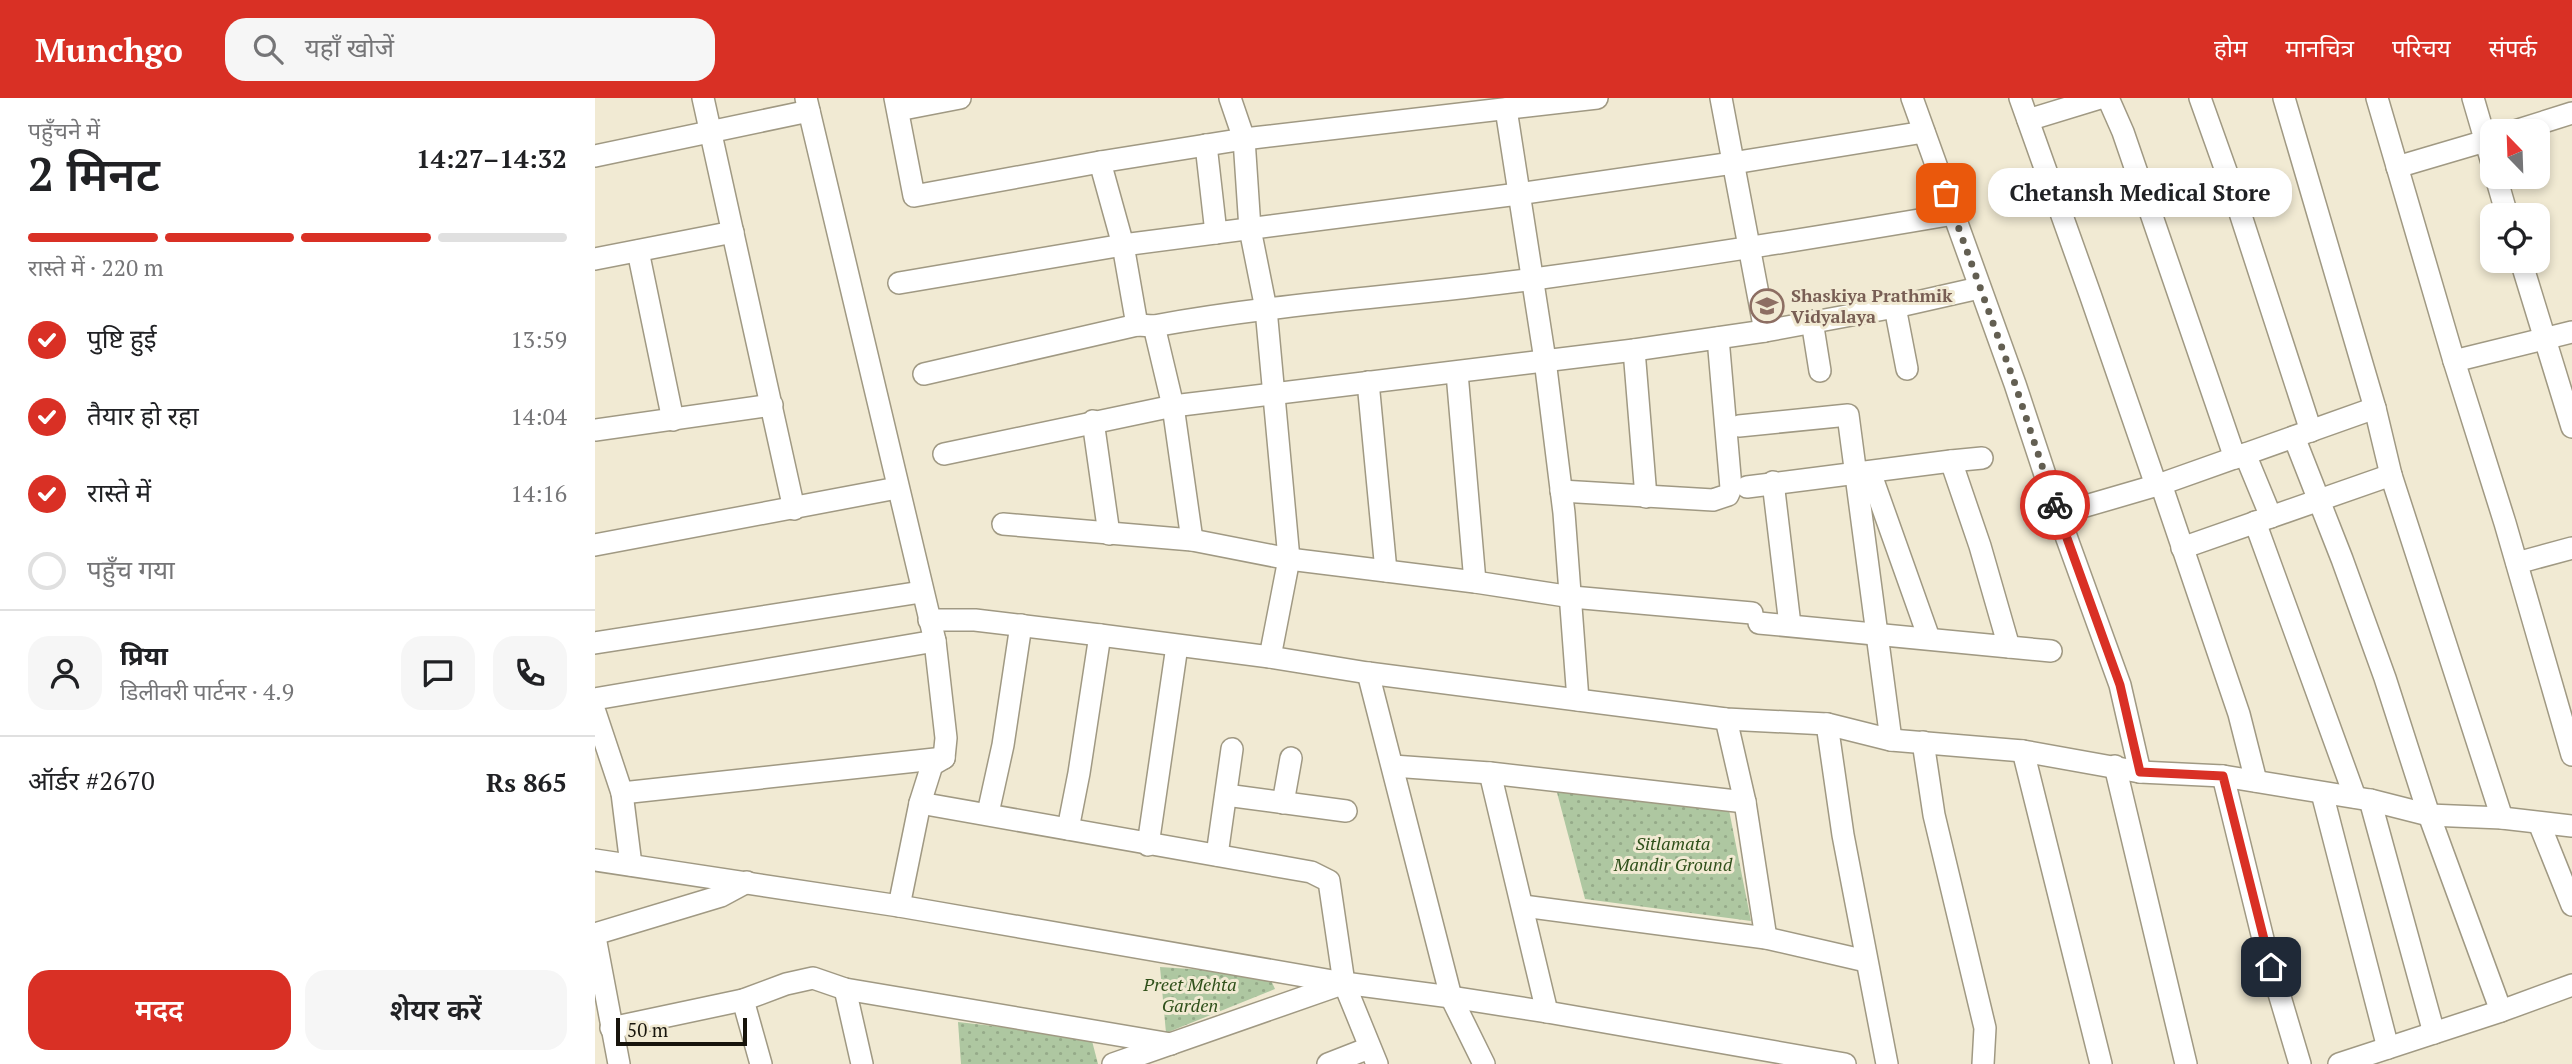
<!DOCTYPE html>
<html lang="hi">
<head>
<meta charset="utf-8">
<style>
  :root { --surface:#fff; --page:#f6f6f6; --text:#202124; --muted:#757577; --line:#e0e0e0; --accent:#d93025 }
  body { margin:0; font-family:"PT Serif","Noto Sans Devanagari",serif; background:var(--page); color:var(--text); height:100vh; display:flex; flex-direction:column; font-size:26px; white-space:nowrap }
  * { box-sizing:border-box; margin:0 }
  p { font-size:23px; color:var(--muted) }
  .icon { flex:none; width:38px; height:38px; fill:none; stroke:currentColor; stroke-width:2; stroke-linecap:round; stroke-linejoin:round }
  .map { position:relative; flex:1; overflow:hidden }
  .sheet { display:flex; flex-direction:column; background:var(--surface); width:595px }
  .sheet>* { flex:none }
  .needle { width:46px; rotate:337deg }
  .fabs { position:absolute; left:1885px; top:21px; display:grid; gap:14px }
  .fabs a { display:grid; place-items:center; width:70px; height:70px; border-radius:14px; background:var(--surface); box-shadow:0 4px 10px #0003; font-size:35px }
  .scale { position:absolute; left:21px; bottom:18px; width:131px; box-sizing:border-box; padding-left:7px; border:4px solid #17140c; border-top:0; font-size:19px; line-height:24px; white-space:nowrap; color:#17140c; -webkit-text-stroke:5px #f1ead3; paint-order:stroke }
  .pin { position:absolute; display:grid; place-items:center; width:60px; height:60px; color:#fff; margin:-30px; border-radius:14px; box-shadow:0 4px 10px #0006 }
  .courier { position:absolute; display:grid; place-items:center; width:70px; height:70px; margin:-35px; border:5px solid #d93025; border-radius:50%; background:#fff; color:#222; box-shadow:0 2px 9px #0007 }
  .bubble { position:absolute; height:49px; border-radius:21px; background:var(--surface); box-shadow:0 4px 10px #0003; font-size:23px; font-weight:600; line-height:49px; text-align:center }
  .summary em { font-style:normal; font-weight:600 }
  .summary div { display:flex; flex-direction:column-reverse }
  .summary { display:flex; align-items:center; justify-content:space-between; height:119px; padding:0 28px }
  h1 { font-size:46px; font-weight:600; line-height:52px }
  .bar { display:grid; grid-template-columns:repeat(4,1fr); gap:10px 7px; align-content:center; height:84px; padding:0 28px }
  .bar i { height:9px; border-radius:5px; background:var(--line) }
  .bar .on { background:var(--accent) }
  .bar p { grid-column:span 4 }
  .line { display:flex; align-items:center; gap:18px; padding:0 28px; border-top:2px solid var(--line) }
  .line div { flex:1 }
  .round { display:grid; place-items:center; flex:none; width:74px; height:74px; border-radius:21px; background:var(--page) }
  ol { padding:0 28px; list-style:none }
  li { display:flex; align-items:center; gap:21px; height:77px }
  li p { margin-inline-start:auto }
  li .icon { padding:7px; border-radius:50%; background:var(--accent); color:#fff; stroke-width:4 }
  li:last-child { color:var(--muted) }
  li i { width:38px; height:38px; border:4px solid var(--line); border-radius:50% }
  .cta { display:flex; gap:14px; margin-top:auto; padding:14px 28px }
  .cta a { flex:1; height:80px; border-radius:21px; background:var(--accent); color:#fff; font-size:28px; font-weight:600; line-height:80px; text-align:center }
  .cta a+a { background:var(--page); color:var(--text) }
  header { display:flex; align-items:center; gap:42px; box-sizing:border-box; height:98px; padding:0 35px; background:var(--accent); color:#fff }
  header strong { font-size:33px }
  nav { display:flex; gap:38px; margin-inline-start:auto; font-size:24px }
  .search { width:490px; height:63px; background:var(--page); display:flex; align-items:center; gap:18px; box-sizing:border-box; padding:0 24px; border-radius:21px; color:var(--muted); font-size:26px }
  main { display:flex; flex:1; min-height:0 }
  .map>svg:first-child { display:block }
  .green { fill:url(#green-dots) }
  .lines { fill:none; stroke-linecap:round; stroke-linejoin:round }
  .minor-casing { stroke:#a09983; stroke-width:24 }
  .minor { stroke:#fff; stroke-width:21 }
  .done { stroke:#635f52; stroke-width:7; stroke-dasharray:0 12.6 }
  .route { stroke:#d93025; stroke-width:9 }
  .labels { text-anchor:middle; stroke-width:6; stroke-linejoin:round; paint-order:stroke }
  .education-label { font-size:18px; font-weight:bold; fill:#785e54; stroke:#f1ead3; text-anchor:start }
  .park-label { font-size:18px; font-style:italic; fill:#2f501a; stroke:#f1ead3 }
</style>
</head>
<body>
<header>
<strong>Munchgo</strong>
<div class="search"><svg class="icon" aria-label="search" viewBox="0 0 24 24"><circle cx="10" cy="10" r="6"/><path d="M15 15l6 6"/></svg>यहाँ खोजें</div>
<nav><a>होम</a><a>मानचित्र</a><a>परिचय</a><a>संपर्क</a></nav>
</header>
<main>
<section class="sheet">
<div class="summary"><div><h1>2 मिनट</h1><p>पहुँचने में</p></div><em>14:27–14:32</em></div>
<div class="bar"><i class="on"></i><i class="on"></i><i class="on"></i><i></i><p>रास्ते में · 220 m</p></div>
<ol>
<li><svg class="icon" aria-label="check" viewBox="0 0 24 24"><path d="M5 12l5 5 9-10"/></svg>पुष्टि हुई<p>13:59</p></li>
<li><svg class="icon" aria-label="check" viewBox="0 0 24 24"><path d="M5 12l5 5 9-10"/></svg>तैयार हो रहा<p>14:04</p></li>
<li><svg class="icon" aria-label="check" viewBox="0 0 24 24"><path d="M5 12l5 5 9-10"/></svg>रास्ते में<p>14:16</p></li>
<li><i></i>पहुँच गया</li>
</ol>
<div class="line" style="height:126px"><a class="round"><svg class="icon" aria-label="person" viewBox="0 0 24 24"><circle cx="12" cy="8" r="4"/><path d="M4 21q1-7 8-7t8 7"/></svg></a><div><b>प्रिया</b><p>डिलीवरी पार्टनर · 4.9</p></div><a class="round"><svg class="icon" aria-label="chat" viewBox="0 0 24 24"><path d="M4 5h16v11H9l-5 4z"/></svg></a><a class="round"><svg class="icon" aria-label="phone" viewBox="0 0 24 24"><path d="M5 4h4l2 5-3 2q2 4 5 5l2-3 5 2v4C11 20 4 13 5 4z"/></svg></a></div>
<div class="line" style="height:91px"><div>ऑर्डर #2670</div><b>Rs 865</b></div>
<div class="cta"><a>मदद</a><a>शेयर करें</a></div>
</section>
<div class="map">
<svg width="1977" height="966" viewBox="0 0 1977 966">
  <defs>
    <pattern id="green-dots" width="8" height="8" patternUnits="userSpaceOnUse" patternTransform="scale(1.75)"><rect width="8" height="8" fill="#aec7a1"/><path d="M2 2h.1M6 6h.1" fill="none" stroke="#95aa89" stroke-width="1.8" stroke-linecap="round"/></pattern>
  </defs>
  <rect width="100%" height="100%" fill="#f1ead3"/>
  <!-- green -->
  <g class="green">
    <polygon points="960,687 1133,707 1156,823 990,801"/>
    <polygon points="565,869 673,876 680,891 571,935"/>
    <polygon points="363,924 496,939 503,966 366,966"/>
  </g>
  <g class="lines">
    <defs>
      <g id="minor">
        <polyline points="108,0 199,411"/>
        <polyline points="300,0 319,98 505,64 649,41 1002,0"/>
        <polyline points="635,0 649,41 655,131 671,211 694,461 675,559"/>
        <polyline points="1126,0 1170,233"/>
        <polyline points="1317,0 1420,286 1463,416 1525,587 1545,674"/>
        <polyline points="1425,0 1495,196 1561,387"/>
        <polyline points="1513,0 1528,34 1640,360"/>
        <polyline points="1605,0 1635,84 1716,333"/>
        <polyline points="1689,0 1780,310 1796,377 1907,720"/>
        <polyline points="1782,0 1859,263 1910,425 1977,657"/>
        <polyline points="1878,0 1897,65"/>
        <polyline points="911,11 950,262 969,415 983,602"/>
        <polyline points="303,12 365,0"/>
        <polyline points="1433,22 1505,0"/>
        <polyline points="1920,33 1977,15"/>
        <polyline points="611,47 621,135"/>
        <polyline points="0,58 214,13"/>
        <polyline points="505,64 528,147 542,227"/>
        <polyline points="1802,69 1897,41"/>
        <polyline points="1901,79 1912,117"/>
        <polyline points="43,153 78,322"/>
        <polyline points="0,161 138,134"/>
        <polyline points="1926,163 1977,329"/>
        <polyline points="304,185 528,147 923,96 1138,65 1329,34"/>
        <polyline points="1300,209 1312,271"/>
        <polyline points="1217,223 1225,273"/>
        <polyline points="559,228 578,308 597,442"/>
        <polyline points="1039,252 1051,399"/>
        <polyline points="1859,263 1977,234"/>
        <polyline points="862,275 880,484"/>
        <path d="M329,276l213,-49 17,1c126,-23 253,-30 380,-47 140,-19 280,-41 420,-65"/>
        <polyline points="773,284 791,473"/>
        <polyline points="498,323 514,436"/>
        <polyline points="1144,328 1253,317 1296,642"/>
        <polyline points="0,332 177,307"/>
        <polyline points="1699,339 1747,461 1790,580 1834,717 1906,913 1744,966"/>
        <polyline points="349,356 578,308 1039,252 1170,233 1300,209 1384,190"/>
        <polyline points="1650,356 1676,419"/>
        <polyline points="1356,363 1387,360"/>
        <polyline points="1275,374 1334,540"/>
        <polyline points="1178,384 1195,527"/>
        <polyline points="1566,386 1644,616 1661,683"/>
        <polyline points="1152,389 1356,363 1385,448 1414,549 1164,525"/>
        <polyline points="966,393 1118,402 1133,397 1136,390 1123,240"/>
        <polyline points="1463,416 1566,386 1780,310"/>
        <polyline points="1660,424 1760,699"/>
        <polyline points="408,426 597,442 694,461 880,484 977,499 1157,515"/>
        <polyline points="0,447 302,390"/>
        <polyline points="1587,450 1796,377"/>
        <polyline points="1922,465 1977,450"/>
        <polyline points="334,522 380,522 505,537 675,559 773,575 1131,621 1232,626 1296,642 1428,653 1545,674 1628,678 1775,702 1834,717 1907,720 1977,728"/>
        <polyline points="0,545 326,494"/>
        <polyline points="1414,549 1456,553"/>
        <polyline points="773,575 856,899 889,966"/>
        <polyline points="0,601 340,543 211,0"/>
        <polyline points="0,614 27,695 349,660"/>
        <polyline points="1131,621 1150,704 1171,840"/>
        <polyline points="1232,626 1248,737 1292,966"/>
        <polyline points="1328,644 1339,717 1390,930 1388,966"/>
        <polyline points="1428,653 1506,966"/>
        <polyline points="798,668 895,675 1150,704"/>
        <polyline points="1520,668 1591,966"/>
        <polyline points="895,675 952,914"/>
        <polyline points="1628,678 1669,845 1705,966"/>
        <polyline points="27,695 36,767"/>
        <polyline points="1727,695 1793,950"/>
        <polyline points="631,697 751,713"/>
        <polyline points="1775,702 1839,935"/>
        <polyline points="325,705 716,774 734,783 749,885 782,966"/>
        <polyline points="688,705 696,660"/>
        <polyline points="393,715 408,647 426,527"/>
        <polyline points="1944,725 1977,807"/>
        <polyline points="473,731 484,675 505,537"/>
        <polyline points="553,747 582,548"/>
        <polyline points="622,757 637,651"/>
        <polyline points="0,762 304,808 749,885 856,899 952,914 1250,966"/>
        <polyline points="304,808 325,705 337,667 349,660 351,640 340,543"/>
        <polyline points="928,808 1171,840 1271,863"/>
        <polyline points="0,836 126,798 152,784"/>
        <polyline points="0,839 24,966"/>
        <polyline points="250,891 267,966"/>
        <polyline points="148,902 166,966"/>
        <polyline points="1906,913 1977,887"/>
        <polyline points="16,930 148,902 191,886 218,880 250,891 576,946"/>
        <polyline points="518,966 747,886"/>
        <polyline points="733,966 774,950"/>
      </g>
    </defs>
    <!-- minor casing -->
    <use href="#minor" class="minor-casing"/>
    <!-- minor -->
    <use href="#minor" class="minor"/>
  </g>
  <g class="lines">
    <!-- done -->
    <polyline class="done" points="1351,95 1420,286 1460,407"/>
    <!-- route -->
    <polyline class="route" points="1460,407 1525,587 1545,674 1628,678 1676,869"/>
  </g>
  <!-- icons -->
  <defs>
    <symbol id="school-ring" viewBox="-11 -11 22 22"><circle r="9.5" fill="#f1ead3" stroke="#8d6e63" stroke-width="1.5"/><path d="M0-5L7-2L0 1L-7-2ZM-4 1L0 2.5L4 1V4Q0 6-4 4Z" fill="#8d6e63"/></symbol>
  </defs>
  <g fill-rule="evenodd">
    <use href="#school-ring" x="1153" y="189" width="38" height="38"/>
  </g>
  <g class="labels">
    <!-- education labels -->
    <g class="education-label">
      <text x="1196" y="204">Shaskiya Prathmik<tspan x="1196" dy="21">Vidyalaya</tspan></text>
    </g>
    <!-- park labels -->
    <g class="park-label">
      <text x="1078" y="752">Sitlamata<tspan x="1078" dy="21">Mandir Ground</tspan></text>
      <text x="595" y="893">Preet Mehta<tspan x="595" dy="21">Garden</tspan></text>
    </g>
  </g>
</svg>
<div class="fabs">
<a><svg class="needle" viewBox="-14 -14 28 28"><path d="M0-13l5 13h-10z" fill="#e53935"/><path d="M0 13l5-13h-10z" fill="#757577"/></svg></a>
<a><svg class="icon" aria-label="locate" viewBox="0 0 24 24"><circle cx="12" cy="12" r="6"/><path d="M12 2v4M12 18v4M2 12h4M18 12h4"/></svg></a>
</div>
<div class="scale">50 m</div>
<div class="pin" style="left:1351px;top:95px;background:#ea580c"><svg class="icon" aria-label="bag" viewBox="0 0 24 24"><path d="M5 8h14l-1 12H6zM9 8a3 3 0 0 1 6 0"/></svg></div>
<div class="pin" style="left:1676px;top:869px;background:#1f2937"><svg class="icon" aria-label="home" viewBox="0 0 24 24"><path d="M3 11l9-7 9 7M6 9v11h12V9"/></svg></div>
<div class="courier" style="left:1460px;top:407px"><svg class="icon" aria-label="bike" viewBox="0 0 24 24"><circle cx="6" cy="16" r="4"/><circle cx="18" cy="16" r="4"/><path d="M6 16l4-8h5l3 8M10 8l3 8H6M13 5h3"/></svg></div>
<div class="bubble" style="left:1393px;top:70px;width:304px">Chetansh Medical Store</div>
</div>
</main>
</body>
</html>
